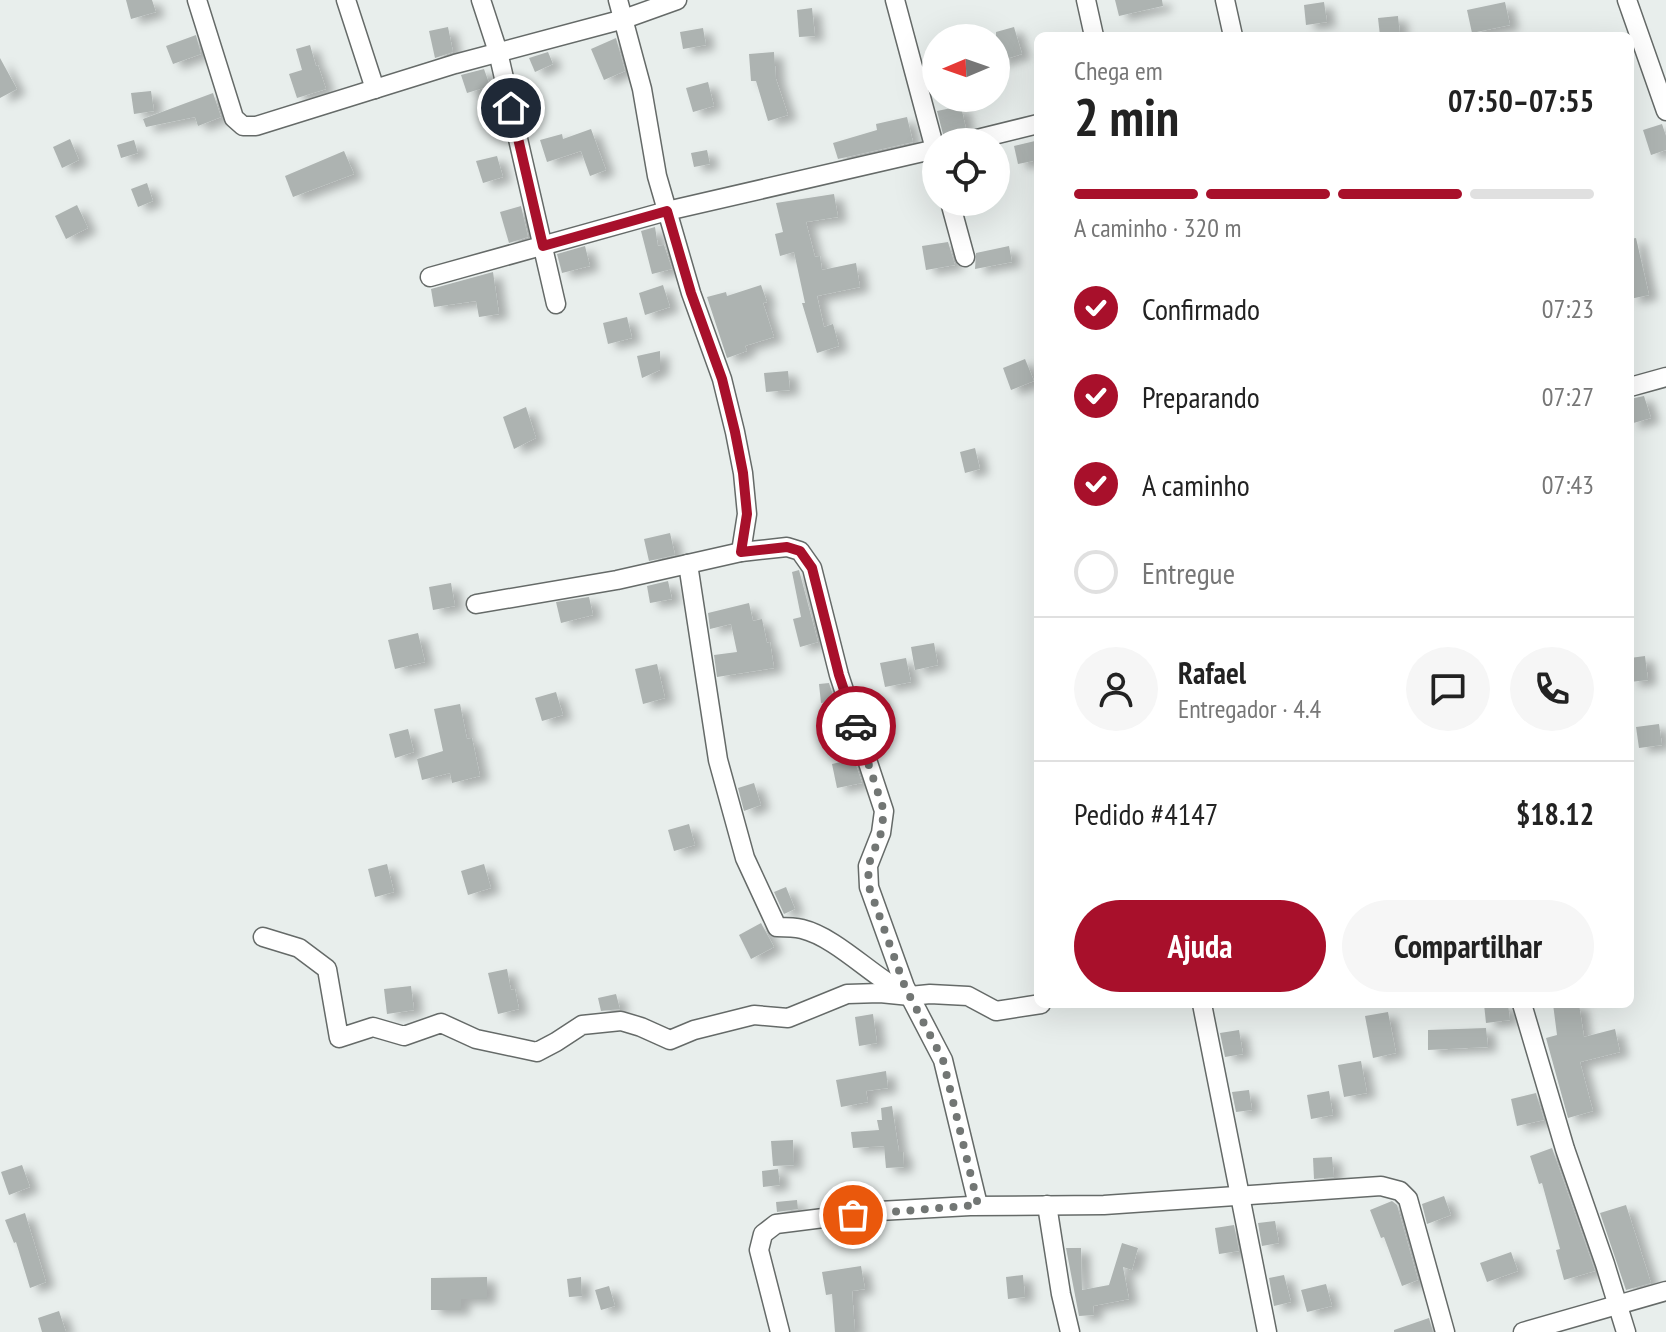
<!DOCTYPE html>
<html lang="pt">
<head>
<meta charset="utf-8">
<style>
  :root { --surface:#fff; --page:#f6f6f6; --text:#222; --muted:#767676; --line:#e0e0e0; --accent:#a8102b }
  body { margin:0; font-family:"PT Sans Narrow",sans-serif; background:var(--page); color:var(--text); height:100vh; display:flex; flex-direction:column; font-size:30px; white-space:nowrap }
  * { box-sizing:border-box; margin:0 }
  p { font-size:26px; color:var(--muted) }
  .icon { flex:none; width:44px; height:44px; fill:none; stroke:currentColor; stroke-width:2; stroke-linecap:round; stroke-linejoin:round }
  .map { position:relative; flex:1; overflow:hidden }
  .panel { position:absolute; left:1034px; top:32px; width:600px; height:976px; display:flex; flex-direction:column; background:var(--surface); border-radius:12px; box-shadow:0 8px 32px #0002 }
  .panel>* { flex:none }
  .needle { width:52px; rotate:268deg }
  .tools { position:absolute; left:922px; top:24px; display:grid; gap:16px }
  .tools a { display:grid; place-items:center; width:88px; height:88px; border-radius:50%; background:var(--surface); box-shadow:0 8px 32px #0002; font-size:40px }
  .pin { position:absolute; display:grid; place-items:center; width:68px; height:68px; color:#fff; margin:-34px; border:4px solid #fff; border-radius:50%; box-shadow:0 2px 8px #0007 }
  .courier { position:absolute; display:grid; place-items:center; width:80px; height:80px; margin:-40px; border:6px solid #a8102b; border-radius:50%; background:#fff; color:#222; box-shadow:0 2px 10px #0007 }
  .summary em { font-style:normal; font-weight:800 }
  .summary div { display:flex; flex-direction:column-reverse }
  .summary { display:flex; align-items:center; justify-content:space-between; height:136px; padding:0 40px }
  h1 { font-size:52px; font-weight:800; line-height:60px }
  .bar { display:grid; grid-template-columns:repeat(4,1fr); gap:12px 8px; align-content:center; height:96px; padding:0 40px }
  .bar i { height:10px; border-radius:6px; background:var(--line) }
  .bar .current { background:var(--accent) }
  .bar p { grid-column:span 4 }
  .line { display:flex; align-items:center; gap:20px; padding:0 40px; border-top:2px solid var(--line) }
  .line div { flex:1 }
  .round { display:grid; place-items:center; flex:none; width:84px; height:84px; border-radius:42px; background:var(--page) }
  ol { padding:0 40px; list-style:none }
  li { display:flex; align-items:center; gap:24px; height:88px }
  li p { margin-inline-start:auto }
  li .icon { padding:8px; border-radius:50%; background:var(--accent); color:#fff; stroke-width:4 }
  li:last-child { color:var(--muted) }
  li i { width:44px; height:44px; border:4px solid var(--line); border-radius:50% }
  .button { display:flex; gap:16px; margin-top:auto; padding:16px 40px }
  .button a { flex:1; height:92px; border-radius:48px; background:var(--accent); color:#fff; font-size:32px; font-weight:800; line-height:92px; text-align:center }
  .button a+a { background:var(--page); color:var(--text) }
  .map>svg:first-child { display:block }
  .building { fill:#adb3b1; filter:url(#shadow) }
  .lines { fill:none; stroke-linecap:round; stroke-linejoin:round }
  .street-casing { stroke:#656a68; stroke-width:21 }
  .street { stroke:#fff; stroke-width:18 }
  .done { stroke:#727674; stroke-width:8; stroke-dasharray:0 14.4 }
  .route { stroke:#a8102b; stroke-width:10 }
</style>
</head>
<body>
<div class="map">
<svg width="1666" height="1332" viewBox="0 0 1666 1332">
  <defs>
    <filter id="shadow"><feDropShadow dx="9" dy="5" stdDeviation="4" flood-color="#0004"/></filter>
  </defs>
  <rect width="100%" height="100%" fill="#e8eeec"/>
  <!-- building -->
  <g class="building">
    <polygon points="126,0 152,0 156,12 131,19"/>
    <polygon points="1115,0 1162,0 1163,6 1119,16"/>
    <polygon points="1324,2 1327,22 1306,25 1304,5"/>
    <polygon points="1505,2 1510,25 1472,33 1467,10"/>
    <polygon points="812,8 815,36 799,37 797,10"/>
    <polygon points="1398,16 1400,35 1380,36 1378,18"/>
    <polygon points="448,27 453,52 435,58 429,31"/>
    <polygon points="1014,27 1022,54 996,62 996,32"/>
    <polygon points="703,28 706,45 683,49 680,32"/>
    <polygon points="196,35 201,54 173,64 166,46"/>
    <polygon points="616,38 625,71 604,80 591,49"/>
    <polygon points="310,45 316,66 318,65 326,89 297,98 289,74 302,70 296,49"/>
    <polygon points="548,52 553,64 535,72 529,58"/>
    <polygon points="774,52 776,79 788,115 768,121 756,81 751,81 749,54"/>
    <polygon points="0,58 17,89 0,98"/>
    <polygon points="484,69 490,86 467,93 461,75"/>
    <polygon points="708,82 714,106 693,112 686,88"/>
    <polygon points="151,91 154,111 134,114 131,93"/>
    <polygon points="213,93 221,117 198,126 195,117 146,127 143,119"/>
    <polygon points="961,106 966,129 957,133 955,136 944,138 937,111"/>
    <polygon points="907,117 913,142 838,159 833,143 877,130 876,124"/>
    <polygon points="1662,124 1666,136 1666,150 1651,155 1643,130"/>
    <polygon points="591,129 606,170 590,176 581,151 547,162 540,140 562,134 563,139"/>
    <polygon points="70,139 79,160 62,168 53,147"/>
    <polygon points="134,140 138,153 121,158 117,145"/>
    <polygon points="1035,141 1038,160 1018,164 1014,146"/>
    <polygon points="707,150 710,164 694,167 691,153"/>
    <polygon points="344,151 354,174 293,197 285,176"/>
    <polygon points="497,156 503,177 483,183 476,161"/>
    <polygon points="147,183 153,201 138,207 131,189"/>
    <polygon points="834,194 838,217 806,222 815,257 820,256 822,270 856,263 860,287 817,296 824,327 833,324 839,346 817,353 802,303 805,303 794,252 780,256 775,234 783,232 776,203"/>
    <polygon points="77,205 88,228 66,239 55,216"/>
    <polygon points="521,206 528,237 509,243 500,212"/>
    <polygon points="655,227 658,246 664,245 672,269 652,274 641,231"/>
    <polygon points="1636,238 1649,295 1630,299 1630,239"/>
    <polygon points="948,242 955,265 926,270 922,246"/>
    <polygon points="585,246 590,266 562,273 557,254"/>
    <polygon points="1009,246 1012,262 975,269 976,253"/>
    <polygon points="493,272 499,314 479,317 476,301 434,307 431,289"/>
    <polygon points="663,285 670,307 645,315 639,293"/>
    <polygon points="761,285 767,302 763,303 774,337 745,346 747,351 727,358 707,297 726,292 727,296"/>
    <polygon points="627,317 632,338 608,344 603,323"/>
    <polygon points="660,351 660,370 642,378 637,356"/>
    <polygon points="1025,359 1034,381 1011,390 1003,368"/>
    <polygon points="788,371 790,390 766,392 764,373"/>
    <polygon points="1644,396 1651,418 1630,424 1630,399"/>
    <polygon points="526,407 536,438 514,449 503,417"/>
    <polygon points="975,448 980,469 965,473 960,452"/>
    <polygon points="670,533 675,555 649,561 644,539"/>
    <polygon points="799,570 818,642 800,647 793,619 801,617 792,572"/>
    <polygon points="668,581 672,599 650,603 647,586"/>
    <polygon points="451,583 455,606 433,610 429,587"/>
    <polygon points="589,597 593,615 561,623 556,602"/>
    <polygon points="749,603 753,621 762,619 767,643 770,642 774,668 717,677 714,655 737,652 731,624 710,629 708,613"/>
    <polygon points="418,633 425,662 395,669 388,640"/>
    <polygon points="934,643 938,665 915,670 911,647"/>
    <polygon points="1645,656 1648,680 1630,682 1630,658"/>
    <polygon points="906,658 911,682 885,687 880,663"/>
    <polygon points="657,664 665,698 643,704 635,669"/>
    <polygon points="829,683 835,701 821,703 819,684"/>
    <polygon points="556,692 563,715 542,721 535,698"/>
    <polygon points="878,695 880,709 863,711 859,697"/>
    <polygon points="460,704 467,739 472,738 480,776 452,783 450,773 422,780 417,759 443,751 434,709"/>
    <polygon points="1659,724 1662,745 1639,748 1636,727"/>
    <polygon points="408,729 414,752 395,758 389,734"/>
    <polygon points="854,759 862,783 837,788 832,764"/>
    <polygon points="754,783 761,805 744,811 738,788"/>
    <polygon points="689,824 695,845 674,851 668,830"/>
    <polygon points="387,864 394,892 375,897 368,869"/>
    <polygon points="484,864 491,888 468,895 461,871"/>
    <polygon points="786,887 795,909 784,914 774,892"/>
    <polygon points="761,923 774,947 751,959 739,935"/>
    <polygon points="507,969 511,990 515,989 519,1009 498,1014 488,973"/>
    <polygon points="411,986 414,1010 387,1014 384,989"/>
    <polygon points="616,994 620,1009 601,1011 598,998"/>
    <polygon points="1484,1004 1508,1004 1510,1020 1486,1023"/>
    <polygon points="1553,1004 1579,1004 1584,1037 1615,1029 1620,1052 1580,1062 1593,1111 1568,1118 1546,1038 1557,1035"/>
    <polygon points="1388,1012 1396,1053 1373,1058 1365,1016"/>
    <polygon points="873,1014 877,1043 859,1046 855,1017"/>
    <polygon points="1486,1028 1488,1047 1428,1050 1428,1030"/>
    <polygon points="1239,1030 1243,1054 1225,1057 1220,1033"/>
    <polygon points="1361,1061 1367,1093 1344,1097 1338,1065"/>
    <polygon points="886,1071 888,1088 866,1091 868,1102 841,1107 836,1080"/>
    <polygon points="1249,1090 1252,1110 1236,1112 1232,1092"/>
    <polygon points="1329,1091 1333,1115 1311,1119 1307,1095"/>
    <polygon points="1536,1093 1544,1120 1517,1126 1511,1099"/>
    <polygon points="892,1106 899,1152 903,1152 904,1167 886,1168 884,1146 853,1148 851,1132 879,1130 877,1120 882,1120 881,1108"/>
    <polygon points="793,1140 794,1165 773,1166 771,1141"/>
    <polygon points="1552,1148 1595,1271 1564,1280 1556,1250 1560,1249 1542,1183 1539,1184 1530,1156"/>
    <polygon points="1332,1157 1334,1177 1314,1179 1313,1158"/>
    <polygon points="22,1165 30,1187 9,1195 1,1172"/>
    <polygon points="778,1169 780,1185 763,1187 762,1171"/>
    <polygon points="862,1186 864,1201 839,1204 838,1188"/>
    <polygon points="1444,1196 1451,1215 1427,1224 1422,1204"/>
    <polygon points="797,1200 798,1209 777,1212 776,1202"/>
    <polygon points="1392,1201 1397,1205 1418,1280 1402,1286 1384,1237 1381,1238 1370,1210"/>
    <polygon points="1626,1205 1651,1283 1626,1290 1600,1213"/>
    <polygon points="25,1213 46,1282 30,1288 16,1242 14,1243 5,1220"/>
    <polygon points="1275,1221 1279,1243 1262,1246 1258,1223"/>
    <polygon points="1234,1225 1239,1251 1219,1254 1215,1228"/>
    <polygon points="1122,1243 1138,1248 1132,1270 1123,1267 1129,1299 1093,1306 1094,1315 1079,1316 1066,1248 1081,1248 1082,1290 1109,1285"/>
    <polygon points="1511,1252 1518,1271 1487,1282 1480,1263"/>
    <polygon points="861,1266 865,1289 852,1291 855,1332 835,1332 832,1294 826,1295 822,1272"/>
    <polygon points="1023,1275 1025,1297 1008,1299 1006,1277"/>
    <polygon points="1284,1275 1291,1302 1274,1306 1269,1278"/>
    <polygon points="487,1277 487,1299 461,1299 461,1310 431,1310 431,1278"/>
    <polygon points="581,1277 582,1296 569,1297 567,1279"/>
    <polygon points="1326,1284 1332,1306 1307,1312 1301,1290"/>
    <polygon points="609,1286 615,1306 601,1310 595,1290"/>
    <polygon points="59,1311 66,1332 42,1332 38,1318"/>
    <polygon points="1429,1318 1433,1332 1394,1332 1394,1330"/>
  </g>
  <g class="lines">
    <defs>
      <g id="street">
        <polyline points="197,0 234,118 243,126 256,126 455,64 624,19 677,0"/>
        <polyline points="346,0 375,89"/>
        <polyline points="481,0 498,52 556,304"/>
        <polyline points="618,0 642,89 657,176 691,293 722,379 735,432 743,473 747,514 741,552"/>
        <polyline points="895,0 936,153"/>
        <polyline points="1086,0 1094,36"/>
        <polyline points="1225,0 1233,36"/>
        <polyline points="1627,0 1666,111"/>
        <polyline points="965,142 1038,124"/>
        <polyline points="950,202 965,257"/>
        <polyline points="430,277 667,211 936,149"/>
        <polyline points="1630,387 1666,377"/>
        <path d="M688,564l30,196 27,98 32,69c8,0 17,0 25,2 33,8 68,45 99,62"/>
        <polyline points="476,604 617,580 741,552 787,547 800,551 812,568 839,675 884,811 881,833 868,866 869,887 905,987 943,1060 978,1205"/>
        <polyline points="263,937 299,948 327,969 339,1038 373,1027 404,1036 441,1023 476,1039 537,1052 556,1042 582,1025 621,1021 641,1027 670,1040 694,1030 754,1015 788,1018 847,994 880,993 910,996 930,994 968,996 996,1011 1041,1004"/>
        <polyline points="1202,1004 1267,1332"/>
        <polyline points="1522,1004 1565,1149 1605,1264 1626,1332"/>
        <polyline points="1047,1205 1061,1294 1070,1332"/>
        <polyline points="780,1332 759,1250 763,1234 776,1224 879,1211 970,1206 1104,1205 1381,1186 1400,1191 1408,1199 1445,1332"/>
        <polyline points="1523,1332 1666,1291"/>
      </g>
    </defs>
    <!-- street casing -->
    <use href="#street" class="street-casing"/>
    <!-- street -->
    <use href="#street" class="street"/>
  </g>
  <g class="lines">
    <!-- done -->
    <polyline class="done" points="853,1215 978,1205 943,1060 905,987 869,887 868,866 881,833 884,811 856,726"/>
    <!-- route -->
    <polyline class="route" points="511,108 543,246 667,211 691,293 722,379 735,432 743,473 747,514 741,552 787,547 800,551 812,568 839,675 856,726"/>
  </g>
</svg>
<div class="tools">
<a><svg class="needle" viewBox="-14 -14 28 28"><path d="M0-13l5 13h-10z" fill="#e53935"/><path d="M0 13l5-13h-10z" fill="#767676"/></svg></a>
<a><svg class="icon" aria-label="locate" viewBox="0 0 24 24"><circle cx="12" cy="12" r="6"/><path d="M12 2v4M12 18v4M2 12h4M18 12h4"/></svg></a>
</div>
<div class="pin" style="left:853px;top:1215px;background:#ea580c"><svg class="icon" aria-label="bag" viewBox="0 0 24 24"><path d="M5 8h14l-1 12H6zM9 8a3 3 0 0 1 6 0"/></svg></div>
<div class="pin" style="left:511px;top:108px;background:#1f2937"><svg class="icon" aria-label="home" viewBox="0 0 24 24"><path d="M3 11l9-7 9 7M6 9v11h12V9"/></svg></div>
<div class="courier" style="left:856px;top:726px"><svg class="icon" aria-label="car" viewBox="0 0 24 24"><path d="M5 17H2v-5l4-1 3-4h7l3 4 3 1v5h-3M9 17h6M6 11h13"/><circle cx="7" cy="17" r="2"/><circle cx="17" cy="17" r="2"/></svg></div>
<section class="panel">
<div class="summary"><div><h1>2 min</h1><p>Chega em</p></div><em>07:50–07:55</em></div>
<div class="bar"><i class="current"></i><i class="current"></i><i class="current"></i><i></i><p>A caminho · 320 m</p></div>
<ol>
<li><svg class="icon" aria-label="check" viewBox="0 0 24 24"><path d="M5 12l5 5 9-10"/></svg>Confirmado<p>07:23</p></li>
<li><svg class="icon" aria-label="check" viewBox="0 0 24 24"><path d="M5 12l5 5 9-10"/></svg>Preparando<p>07:27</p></li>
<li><svg class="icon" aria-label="check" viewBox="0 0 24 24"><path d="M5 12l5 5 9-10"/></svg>A caminho<p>07:43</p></li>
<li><i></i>Entregue</li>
</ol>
<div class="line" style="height:144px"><a class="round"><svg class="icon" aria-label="person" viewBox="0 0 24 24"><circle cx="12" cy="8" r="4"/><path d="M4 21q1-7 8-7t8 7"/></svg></a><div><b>Rafael</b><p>Entregador · 4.4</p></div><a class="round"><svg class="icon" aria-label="chat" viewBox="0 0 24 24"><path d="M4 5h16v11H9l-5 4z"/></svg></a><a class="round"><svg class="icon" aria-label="phone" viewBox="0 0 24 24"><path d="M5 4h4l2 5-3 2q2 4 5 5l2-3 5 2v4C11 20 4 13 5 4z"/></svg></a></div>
<div class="line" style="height:104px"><div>Pedido #4147</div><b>$18.12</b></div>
<div class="button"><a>Ajuda</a><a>Compartilhar</a></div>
</section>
</div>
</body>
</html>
